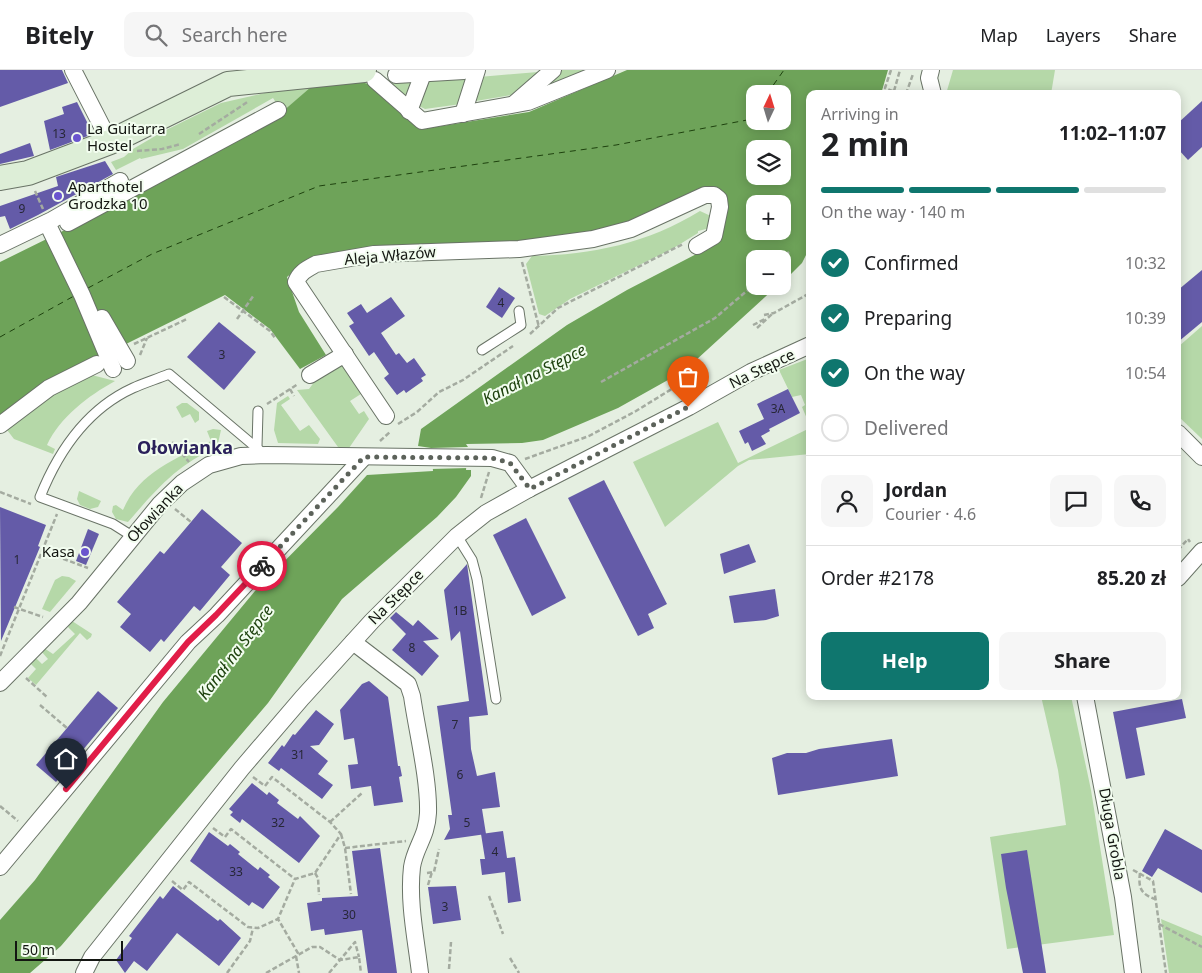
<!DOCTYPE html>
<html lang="en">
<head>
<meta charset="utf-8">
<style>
  :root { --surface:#fff; --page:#f6f6f6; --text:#202124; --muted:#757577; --line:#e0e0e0; --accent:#0f766e }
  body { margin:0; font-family:"Noto Sans",sans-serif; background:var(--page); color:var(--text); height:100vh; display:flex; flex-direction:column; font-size:19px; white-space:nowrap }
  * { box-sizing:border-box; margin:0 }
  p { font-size:16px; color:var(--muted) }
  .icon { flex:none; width:28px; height:28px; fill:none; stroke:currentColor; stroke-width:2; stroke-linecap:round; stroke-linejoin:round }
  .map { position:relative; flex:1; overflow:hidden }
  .details { position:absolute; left:806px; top:20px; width:375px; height:610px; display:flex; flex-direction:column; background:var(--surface); border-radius:10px; box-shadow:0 2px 12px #0003 }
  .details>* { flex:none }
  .needle { width:32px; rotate:4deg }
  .tools { position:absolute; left:746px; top:15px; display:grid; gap:10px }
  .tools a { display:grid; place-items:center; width:45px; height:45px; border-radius:10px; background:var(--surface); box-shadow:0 2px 12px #0003; font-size:25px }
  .scale { position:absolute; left:15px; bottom:12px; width:108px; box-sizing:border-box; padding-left:5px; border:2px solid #131611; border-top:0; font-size:14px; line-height:18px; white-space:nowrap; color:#131611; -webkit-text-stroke:4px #f2fdef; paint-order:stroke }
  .pin { position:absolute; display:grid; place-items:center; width:42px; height:42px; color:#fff; margin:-51px -21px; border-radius:50% 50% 50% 0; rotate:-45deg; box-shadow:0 0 5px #0007 }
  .pin .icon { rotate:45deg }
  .courier { position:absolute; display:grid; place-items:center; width:50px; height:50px; margin:-25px; border:4px solid #e11d48; border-radius:50%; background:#fff; color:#222; box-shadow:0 1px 6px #0007 }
  .headline em { font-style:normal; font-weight:700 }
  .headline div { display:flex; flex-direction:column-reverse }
  .headline { display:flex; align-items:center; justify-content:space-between; height:85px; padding:0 15px }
  h1 { font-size:32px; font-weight:700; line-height:38px }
  .bar { display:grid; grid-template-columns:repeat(4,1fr); gap:8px 5px; align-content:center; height:60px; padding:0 15px }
  .bar i { height:6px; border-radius:4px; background:var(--line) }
  .bar .active { background:var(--accent) }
  .bar p { grid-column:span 4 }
  .line { display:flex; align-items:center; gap:12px; padding:0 15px; border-top:1px solid var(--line) }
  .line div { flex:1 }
  .round { display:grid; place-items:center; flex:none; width:52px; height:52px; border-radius:10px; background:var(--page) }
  ol { padding:0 15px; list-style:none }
  li { display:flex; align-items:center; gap:15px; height:55px }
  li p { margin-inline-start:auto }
  li .icon { padding:5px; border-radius:50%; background:var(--accent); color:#fff; stroke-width:4 }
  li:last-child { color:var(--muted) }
  li i { width:28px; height:28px; border:2px solid var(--line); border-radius:50% }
  .primary-button { display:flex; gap:10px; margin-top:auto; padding:10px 15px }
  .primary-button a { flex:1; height:58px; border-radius:10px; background:var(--accent); color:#fff; font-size:20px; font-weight:700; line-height:58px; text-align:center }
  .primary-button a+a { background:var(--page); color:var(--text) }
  header { display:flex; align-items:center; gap:30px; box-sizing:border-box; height:70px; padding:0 25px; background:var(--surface); border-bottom:1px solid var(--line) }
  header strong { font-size:24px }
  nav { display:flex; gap:28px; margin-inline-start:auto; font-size:18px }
  .search { width:350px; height:45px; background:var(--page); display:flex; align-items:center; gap:12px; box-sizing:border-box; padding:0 18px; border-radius:10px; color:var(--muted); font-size:19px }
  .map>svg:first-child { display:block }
  .green { fill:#b5d8a8 }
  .water { fill:#6ea359; fill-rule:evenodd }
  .pier { fill:#e5efe1 }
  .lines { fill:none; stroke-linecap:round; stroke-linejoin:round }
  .ferry { stroke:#1e420e; stroke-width:1; stroke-dasharray:6 5; stroke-linecap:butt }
  .building { fill:#645ba8 }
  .lane-casing { stroke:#697366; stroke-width:11 }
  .street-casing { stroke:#697366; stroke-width:18 }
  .secondary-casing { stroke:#697366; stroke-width:26 }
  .path { stroke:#a4aba0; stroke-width:2.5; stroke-dasharray:5 2.5; stroke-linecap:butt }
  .lane { stroke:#fff; stroke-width:9 }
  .street { stroke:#fff; stroke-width:16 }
  .secondary { stroke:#ddeed7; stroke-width:24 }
  .done { stroke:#5c625a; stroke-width:5; stroke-dasharray:0 9 }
  .route { stroke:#e11d48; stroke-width:6 }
  .poi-dot { fill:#6a55ce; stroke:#f2fdef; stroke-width:2 }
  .labels { text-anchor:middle; stroke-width:4; stroke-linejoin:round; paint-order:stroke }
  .number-label { font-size:12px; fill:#272737 }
  .poi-label { font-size:15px; fill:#131611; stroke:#f2fdef; text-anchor:start }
  .street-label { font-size:15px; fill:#131611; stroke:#f2fdef }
  .water-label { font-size:16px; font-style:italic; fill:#1e420e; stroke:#f2fdef }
  .quarter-label { font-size:18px; font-weight:bold; fill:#2b215b; stroke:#f2fdef }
</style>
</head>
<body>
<header>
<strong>Bitely</strong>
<div class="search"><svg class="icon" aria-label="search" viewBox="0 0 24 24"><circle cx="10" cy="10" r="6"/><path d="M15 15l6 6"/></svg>Search here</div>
<nav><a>Map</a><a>Layers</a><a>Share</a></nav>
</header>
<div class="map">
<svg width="1202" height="903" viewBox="0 0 1202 903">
  <rect width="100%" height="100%" fill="#e5efe1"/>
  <!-- green -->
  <g class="green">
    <polygon points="562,0 587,0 540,19"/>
    <polygon points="953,0 1055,0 1051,24 946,24"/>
    <polygon points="538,2 511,25 470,32 479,7"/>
    <polygon points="471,7 461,34 425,39 417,35 427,10"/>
    <polygon points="415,11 408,32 386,14"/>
    <polygon points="312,17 282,42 273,28 183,79 141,89 140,88 116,100 111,92 124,87 133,79 162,62 221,33 273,21"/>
    <path d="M700,141l13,6 -3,11 -12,3v2l-26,16 -102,50 -25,17 -6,-2 -13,-50 6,-8c60,-1 116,-13 168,-45z"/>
    <polygon points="1202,256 1202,369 1178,346 1178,277"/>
    <polygon points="810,288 810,356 802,337 805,335 801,325 792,327 779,300"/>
    <polygon points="342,292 364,322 350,331 359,344 364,341 369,349 349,378 338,377 297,320 309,319 315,311"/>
    <path d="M84,303l31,8c-27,15 -55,36 -68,64l8,4 -2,5 -39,-15 -10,-13z"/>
    <polygon points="288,326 290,329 281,335 300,361 309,355 320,369 318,374 278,373 274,360 277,333"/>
    <polygon points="182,333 187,333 199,342 199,350 195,353 190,344 182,348 176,337"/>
    <polygon points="718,352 738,393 810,358 810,384 749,390 738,396 665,457 633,392"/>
    <path d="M213,359l8,1 -4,18c-39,15 -62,43 -89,74l-12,-3 -4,-7 1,-6 3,-1 7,5c16,-38 53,-51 88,-69l-4,-10z"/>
    <polygon points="79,421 101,431 98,437 90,439 80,435 77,429"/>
    <polygon points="62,506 69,507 76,511 50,542 42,539 55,510"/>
    <polygon points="72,551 92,564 91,567 87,570 80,563 36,615 28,608 36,599 29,592 35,587 42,594 48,589 41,581 44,578 53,584 75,564 68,557"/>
    <polygon points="1041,626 1071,626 1091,720 1114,865 1007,879 990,767 1066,755 1058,700"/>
    <polygon points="1161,849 1202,866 1202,903 1169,903"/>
  </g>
  <!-- water -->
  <path class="water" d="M309,0l60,14 54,45 106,-17 98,-42h261l-7,24h-71v153l-8,16 -19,19 -1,-23h-27v27h22l-93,85 -66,37 -75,32 -21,3 -56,1 2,3 -2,23h5v6l-15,21 -19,20 -95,82 -74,104 -207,243 -31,27h-30v-53l35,-40 128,-178 92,-111 83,-84 29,-32 66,-4 -2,-23 -13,-2 3,-17 146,-104 60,-35 81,-42 13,-55 -129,43 -293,31 -12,10 12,35 27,43 -26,14 -30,-40 -45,-34 -101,50 -124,74v-157l75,-37 207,-113 29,-25zM755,24h27v27h-27zM755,79h27v27h-27zM755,134h27v27h-27z"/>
  <!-- pier -->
  <polygon class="pier" points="468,377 468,398 431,399 431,378"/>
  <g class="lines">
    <!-- ferry -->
    <g class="ferry">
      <polyline points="767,24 784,0"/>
      <polyline points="88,218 152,184 319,116 616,75 747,50 755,40"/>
      <polyline points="0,267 74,226"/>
    </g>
  </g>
  <!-- building -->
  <g class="building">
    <polygon points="0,0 62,0 68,13 0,37"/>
    <polygon points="1202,31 1202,77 1188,90 1178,79 1178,53"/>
    <polygon points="77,32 93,64 50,80 44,51 64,44 62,37"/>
    <polygon points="30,73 34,86 0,94 0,84"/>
    <polygon points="105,91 113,104 38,145 10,159 5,146 0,147 0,136 58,116 56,107"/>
    <polygon points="1202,200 1202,252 1178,272 1178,220"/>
    <polygon points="499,217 515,228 502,248 486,237"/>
    <polygon points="391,227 405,246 381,263 396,285 399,283 407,293 414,288 426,305 421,308 423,311 406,323 404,320 397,325 384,308 389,304 374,282 369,286 349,256 354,253 347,243 361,234 367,243"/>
    <polygon points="219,252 256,282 224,320 187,287"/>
    <polygon points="788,319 800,343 769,359 770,361 761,366 766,374 752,381 748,372 745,374 739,361 764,349 757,334"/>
    <polygon points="604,410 667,534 648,544 654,558 638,566 568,428"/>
    <polygon points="0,437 46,455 38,476 40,477 1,571"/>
    <polygon points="202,439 242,473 221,497 230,505 200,541 194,536 164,572 161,569 150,582 120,557 131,544 117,532 160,481 164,484"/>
    <polygon points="526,448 566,528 532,546 493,465"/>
    <polygon points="88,459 99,464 86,495 76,491"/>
    <polygon points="749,474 756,492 724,504 720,484"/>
    <polygon points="467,494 488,645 469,647 471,679 477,706 495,702 500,737 482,739 486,764 444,770 450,759 448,745 452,745 437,636 469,631 460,561 451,571 444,520"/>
    <polygon points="775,519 779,546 766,550 734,553 729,526"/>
    <polygon points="396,542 413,556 418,550 439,569 423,571 439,586 422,606 392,580 406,564 390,548"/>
    <polygon points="369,611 388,627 398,696 400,696 402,706 399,707 403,732 374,736 371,716 351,719 348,695 358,694 354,668 344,670 340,640 362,614"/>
    <polygon points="98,621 118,638 56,712 36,695"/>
    <polygon points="1182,629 1186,648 1136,658 1145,705 1126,709 1113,642"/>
    <polygon points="316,640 334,654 319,675 310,676 328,691 318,704 333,715 322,729 281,698 279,701 268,693 282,675 284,677 293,664 295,665"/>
    <polygon points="892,669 898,706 778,725 772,688 787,683 806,683 819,679"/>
    <polygon points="252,713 267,725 269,722 279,730 277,733 298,749 300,746 320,766 299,793 242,749 240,753 230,745 233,742 229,739"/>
    <polygon points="1165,759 1202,780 1202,823 1158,798 1152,807 1142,801"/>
    <polygon points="503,761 507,788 515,787 521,831 508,833 505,802 482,805 480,789 485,789 481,764"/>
    <polygon points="209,762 228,776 230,774 240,782 238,784 258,800 260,797 270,805 268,807 280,817 263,839 252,832 249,836 190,791"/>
    <polygon points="380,778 397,903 368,903 362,860 325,865 324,859 311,861 307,833 322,831 322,828 358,826 352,781"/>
    <polygon points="1027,780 1033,819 1046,903 1023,903 1006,818 1001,784"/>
    <polygon points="173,816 218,851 220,849 241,868 219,896 177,863 147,901 134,891 125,903 116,890 132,868 129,866 160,826 163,829"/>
    <polygon points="456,816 461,850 433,854 428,817"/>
  </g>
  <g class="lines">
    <defs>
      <g id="lane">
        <polyline points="482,280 521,255 519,241"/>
        <polyline points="257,376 258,341"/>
        <path d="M132,466l-19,-12 -73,-27c18,-45 47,-88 93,-109 11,-5 24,-9 36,-14l96,81"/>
        <polyline points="457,466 472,490 477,509 496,629"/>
      </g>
      <g id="street">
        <polyline points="73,0 110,72"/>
        <polyline points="931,0 929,8 933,24"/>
        <polyline points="396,5 464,1"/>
        <polyline points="375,10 422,51 528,32 607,0"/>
        <polyline points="515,33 553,0"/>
        <polyline points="409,41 421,9 421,0"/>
        <polyline points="463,44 477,0"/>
        <polyline points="47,153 82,225 113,299"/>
        <polyline points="68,153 278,40"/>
        <polyline points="0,175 52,150 120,111"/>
        <polyline points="102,248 127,291"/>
        <polyline points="310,305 345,284"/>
        <path d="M386,346l-90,-134c4,-10 11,-13 20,-18l58,-10 145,-5 74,-10 38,-10 74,-34h9l5,4 1,8 -6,29 -17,10"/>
        <polyline points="0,355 49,318 97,294"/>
        <polyline points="1178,363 1202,387"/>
        <polyline points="1178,508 1202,481"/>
        <path d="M353,572l55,42 4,12c5,35 17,83 16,117 -1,24 -13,34 -16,54 -4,35 4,72 8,106"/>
        <polyline points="0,613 79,533 160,434 182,413 209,395 241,386 266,385 492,388 510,393 529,419"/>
        <polyline points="1085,626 1123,827 1133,903"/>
        <polyline points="0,797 188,572 217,545 364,387"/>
        <polyline points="84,903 92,887 242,698 302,628 372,551 457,466 486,443 529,419 689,337 751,302 810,275"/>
      </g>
      <polyline id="secondary" points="0,108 28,103 110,72 228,14 364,0"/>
    </defs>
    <!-- lane casing -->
    <use href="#lane" class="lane-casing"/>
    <!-- street casing -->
    <use href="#street" class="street-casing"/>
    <!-- secondary casing -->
    <use href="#secondary" class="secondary-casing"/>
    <!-- path -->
    <g class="path">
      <polyline points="891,0 885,18 900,24"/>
      <polyline points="894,21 900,0"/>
      <polyline points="906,24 913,4"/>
      <polyline points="199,64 249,31"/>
      <polyline points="137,81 162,79 181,74"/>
      <polyline points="35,121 43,139"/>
      <polyline points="782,189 789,182"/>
      <polyline points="522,192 539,257"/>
      <polyline points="762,216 769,224"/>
      <polyline points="224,227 270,261 275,268"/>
      <polyline points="764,245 774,243 810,223"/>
      <polyline points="237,249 254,225"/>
      <polyline points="753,255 765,249"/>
      <polyline points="757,258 772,244"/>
      <polyline points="530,264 558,238 683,174"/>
      <polyline points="134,274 187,249"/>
      <polyline points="140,285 147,268"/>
      <polyline points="601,312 715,248 755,214"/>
      <polyline points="290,319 294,326"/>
      <polyline points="267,334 298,314"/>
      <polyline points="398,354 417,342 439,322 463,310 513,276"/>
      <polyline points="380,371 391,361"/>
      <polyline points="172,372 189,392"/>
      <polyline points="525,389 589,366 636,341 688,309"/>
      <polyline points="0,422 31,434"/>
      <polyline points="481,428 489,402"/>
      <polyline points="175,439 191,452"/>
      <polyline points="1178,480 1188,469 1190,472"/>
      <polyline points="42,481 88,498"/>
      <polyline points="14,537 43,547"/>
      <polyline points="0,586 57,444"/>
      <polyline points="26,608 47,627"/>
      <polyline points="40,635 67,658"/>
      <polyline points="253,707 265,716 272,707 330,752 341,764 315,803 295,809 278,849 299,885"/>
      <polyline points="0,736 18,751"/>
      <polyline points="330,752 362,723"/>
      <polyline points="213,758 225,767 231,759 295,809"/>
      <polyline points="341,764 345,778 351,824"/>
      <polyline points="345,778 406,771"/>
      <polyline points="1133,800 1153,811 1166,903"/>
      <polyline points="315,803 318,808 319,825"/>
      <polyline points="427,803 434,802 439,779"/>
      <path d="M1140,803c-2,15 1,21 15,26"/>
      <polyline points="172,811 183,820 189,812 248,857 258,858 278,849"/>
      <polyline points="428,815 432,802"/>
      <polyline points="489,826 503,864"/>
      <polyline points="1159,854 1202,877"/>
      <polyline points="296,886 299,903"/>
      <polyline points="510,888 519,903"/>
      <polyline points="449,899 451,872"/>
      <polyline points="227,903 250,871 253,858"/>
      <polyline points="266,903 312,877 320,877 340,890 355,872 359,887"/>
      <polyline points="329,903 340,890 359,887 361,903"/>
    </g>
    <!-- lane -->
    <use href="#lane" class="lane"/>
    <!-- street -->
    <use href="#street" class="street"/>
    <!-- secondary -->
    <use href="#secondary" class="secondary"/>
  </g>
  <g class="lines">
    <!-- done -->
    <polyline class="done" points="262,496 364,387 492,388 510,393 530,419 688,337"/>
    <!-- route -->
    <polyline class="route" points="66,719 188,572 216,545 262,496"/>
  </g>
  <!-- markers -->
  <g class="poi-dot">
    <circle cx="77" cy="68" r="5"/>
    <circle cx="58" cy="126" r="5"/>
    <circle cx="85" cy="482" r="5"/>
  </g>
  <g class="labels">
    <!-- number labels -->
    <g class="number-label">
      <text x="59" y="68">13</text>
      <text x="22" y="143">9</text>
      <text x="501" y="237">4</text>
      <text x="222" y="289">3</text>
      <text x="778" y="343">3A</text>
      <text x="17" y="494">1</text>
      <text x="460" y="545">1B</text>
      <text x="412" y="582">8</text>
      <text x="455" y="659">7</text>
      <text x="298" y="689">31</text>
      <text x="460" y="709">6</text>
      <text x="278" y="757">32</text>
      <text x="467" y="757">5</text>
      <text x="495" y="786">4</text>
      <text x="236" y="806">33</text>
      <text x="445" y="841">3</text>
      <text x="349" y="849">30</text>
    </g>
    <!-- poi labels -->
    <g class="poi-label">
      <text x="87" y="64">La Guitarra<tspan x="87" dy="17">Hostel</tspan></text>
      <text x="68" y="122">Aparthotel<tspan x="68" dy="17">Grodzka 10</tspan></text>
      <text x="75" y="487" text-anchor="end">Kasa</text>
    </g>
    <!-- street labels -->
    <g class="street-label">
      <text transform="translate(390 186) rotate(-5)" y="5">Aleja Włazów</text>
      <text transform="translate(762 299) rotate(-26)" y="5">Na Stępce</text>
      <text transform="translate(155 443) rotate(-47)" y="5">Ołowianka</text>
      <text transform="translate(396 527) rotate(-45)" y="5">Na Stępce</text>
      <text transform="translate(1112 764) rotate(80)" y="5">Długa Grobla</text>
    </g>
    <!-- water labels -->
    <g class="water-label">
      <text transform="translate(534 304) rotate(-27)" y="6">Kanał na Stępce</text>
      <text transform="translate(235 582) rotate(-53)" y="6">Kanał na Stępce</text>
    </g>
    <!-- quarter labels -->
    <g class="quarter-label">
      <text x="185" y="384">Ołowianka</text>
    </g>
  </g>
</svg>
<div class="tools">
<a><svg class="needle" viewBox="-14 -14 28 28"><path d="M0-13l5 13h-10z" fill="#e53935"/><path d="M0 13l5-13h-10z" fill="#757577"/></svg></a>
<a><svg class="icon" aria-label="layers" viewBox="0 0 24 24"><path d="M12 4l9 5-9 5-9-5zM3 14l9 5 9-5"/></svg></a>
<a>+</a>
<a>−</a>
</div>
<div class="scale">50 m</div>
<div class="pin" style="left:688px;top:337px;background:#ea580c"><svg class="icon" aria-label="bag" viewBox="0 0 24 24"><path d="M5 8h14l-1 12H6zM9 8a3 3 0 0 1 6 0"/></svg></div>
<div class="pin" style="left:66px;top:719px;background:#1f2937"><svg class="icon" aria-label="home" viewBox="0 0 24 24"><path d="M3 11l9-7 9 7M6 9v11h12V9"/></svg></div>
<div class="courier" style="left:262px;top:496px"><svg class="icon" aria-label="bike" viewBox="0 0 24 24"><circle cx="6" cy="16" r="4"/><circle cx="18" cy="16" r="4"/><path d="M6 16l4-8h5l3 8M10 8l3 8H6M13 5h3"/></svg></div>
<section class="details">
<div class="headline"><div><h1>2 min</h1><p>Arriving in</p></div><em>11:02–11:07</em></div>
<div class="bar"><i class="active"></i><i class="active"></i><i class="active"></i><i></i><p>On the way · 140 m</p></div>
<ol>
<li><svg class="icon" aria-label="check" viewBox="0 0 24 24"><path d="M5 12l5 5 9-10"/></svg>Confirmed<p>10:32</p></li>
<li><svg class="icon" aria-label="check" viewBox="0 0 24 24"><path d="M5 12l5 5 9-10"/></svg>Preparing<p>10:39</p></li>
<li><svg class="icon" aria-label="check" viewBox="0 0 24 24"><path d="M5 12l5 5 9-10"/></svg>On the way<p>10:54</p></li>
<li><i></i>Delivered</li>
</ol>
<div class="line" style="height:90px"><a class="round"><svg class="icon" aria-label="person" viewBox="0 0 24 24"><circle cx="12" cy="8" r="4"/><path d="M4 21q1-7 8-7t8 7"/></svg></a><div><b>Jordan</b><p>Courier · 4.6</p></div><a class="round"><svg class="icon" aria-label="chat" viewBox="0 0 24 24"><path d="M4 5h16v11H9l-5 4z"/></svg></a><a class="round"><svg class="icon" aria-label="phone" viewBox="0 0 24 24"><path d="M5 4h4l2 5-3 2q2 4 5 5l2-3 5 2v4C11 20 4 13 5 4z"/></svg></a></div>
<div class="line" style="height:65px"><div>Order #2178</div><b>85.20 zł</b></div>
<div class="primary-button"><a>Help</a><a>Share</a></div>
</section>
</div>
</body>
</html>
